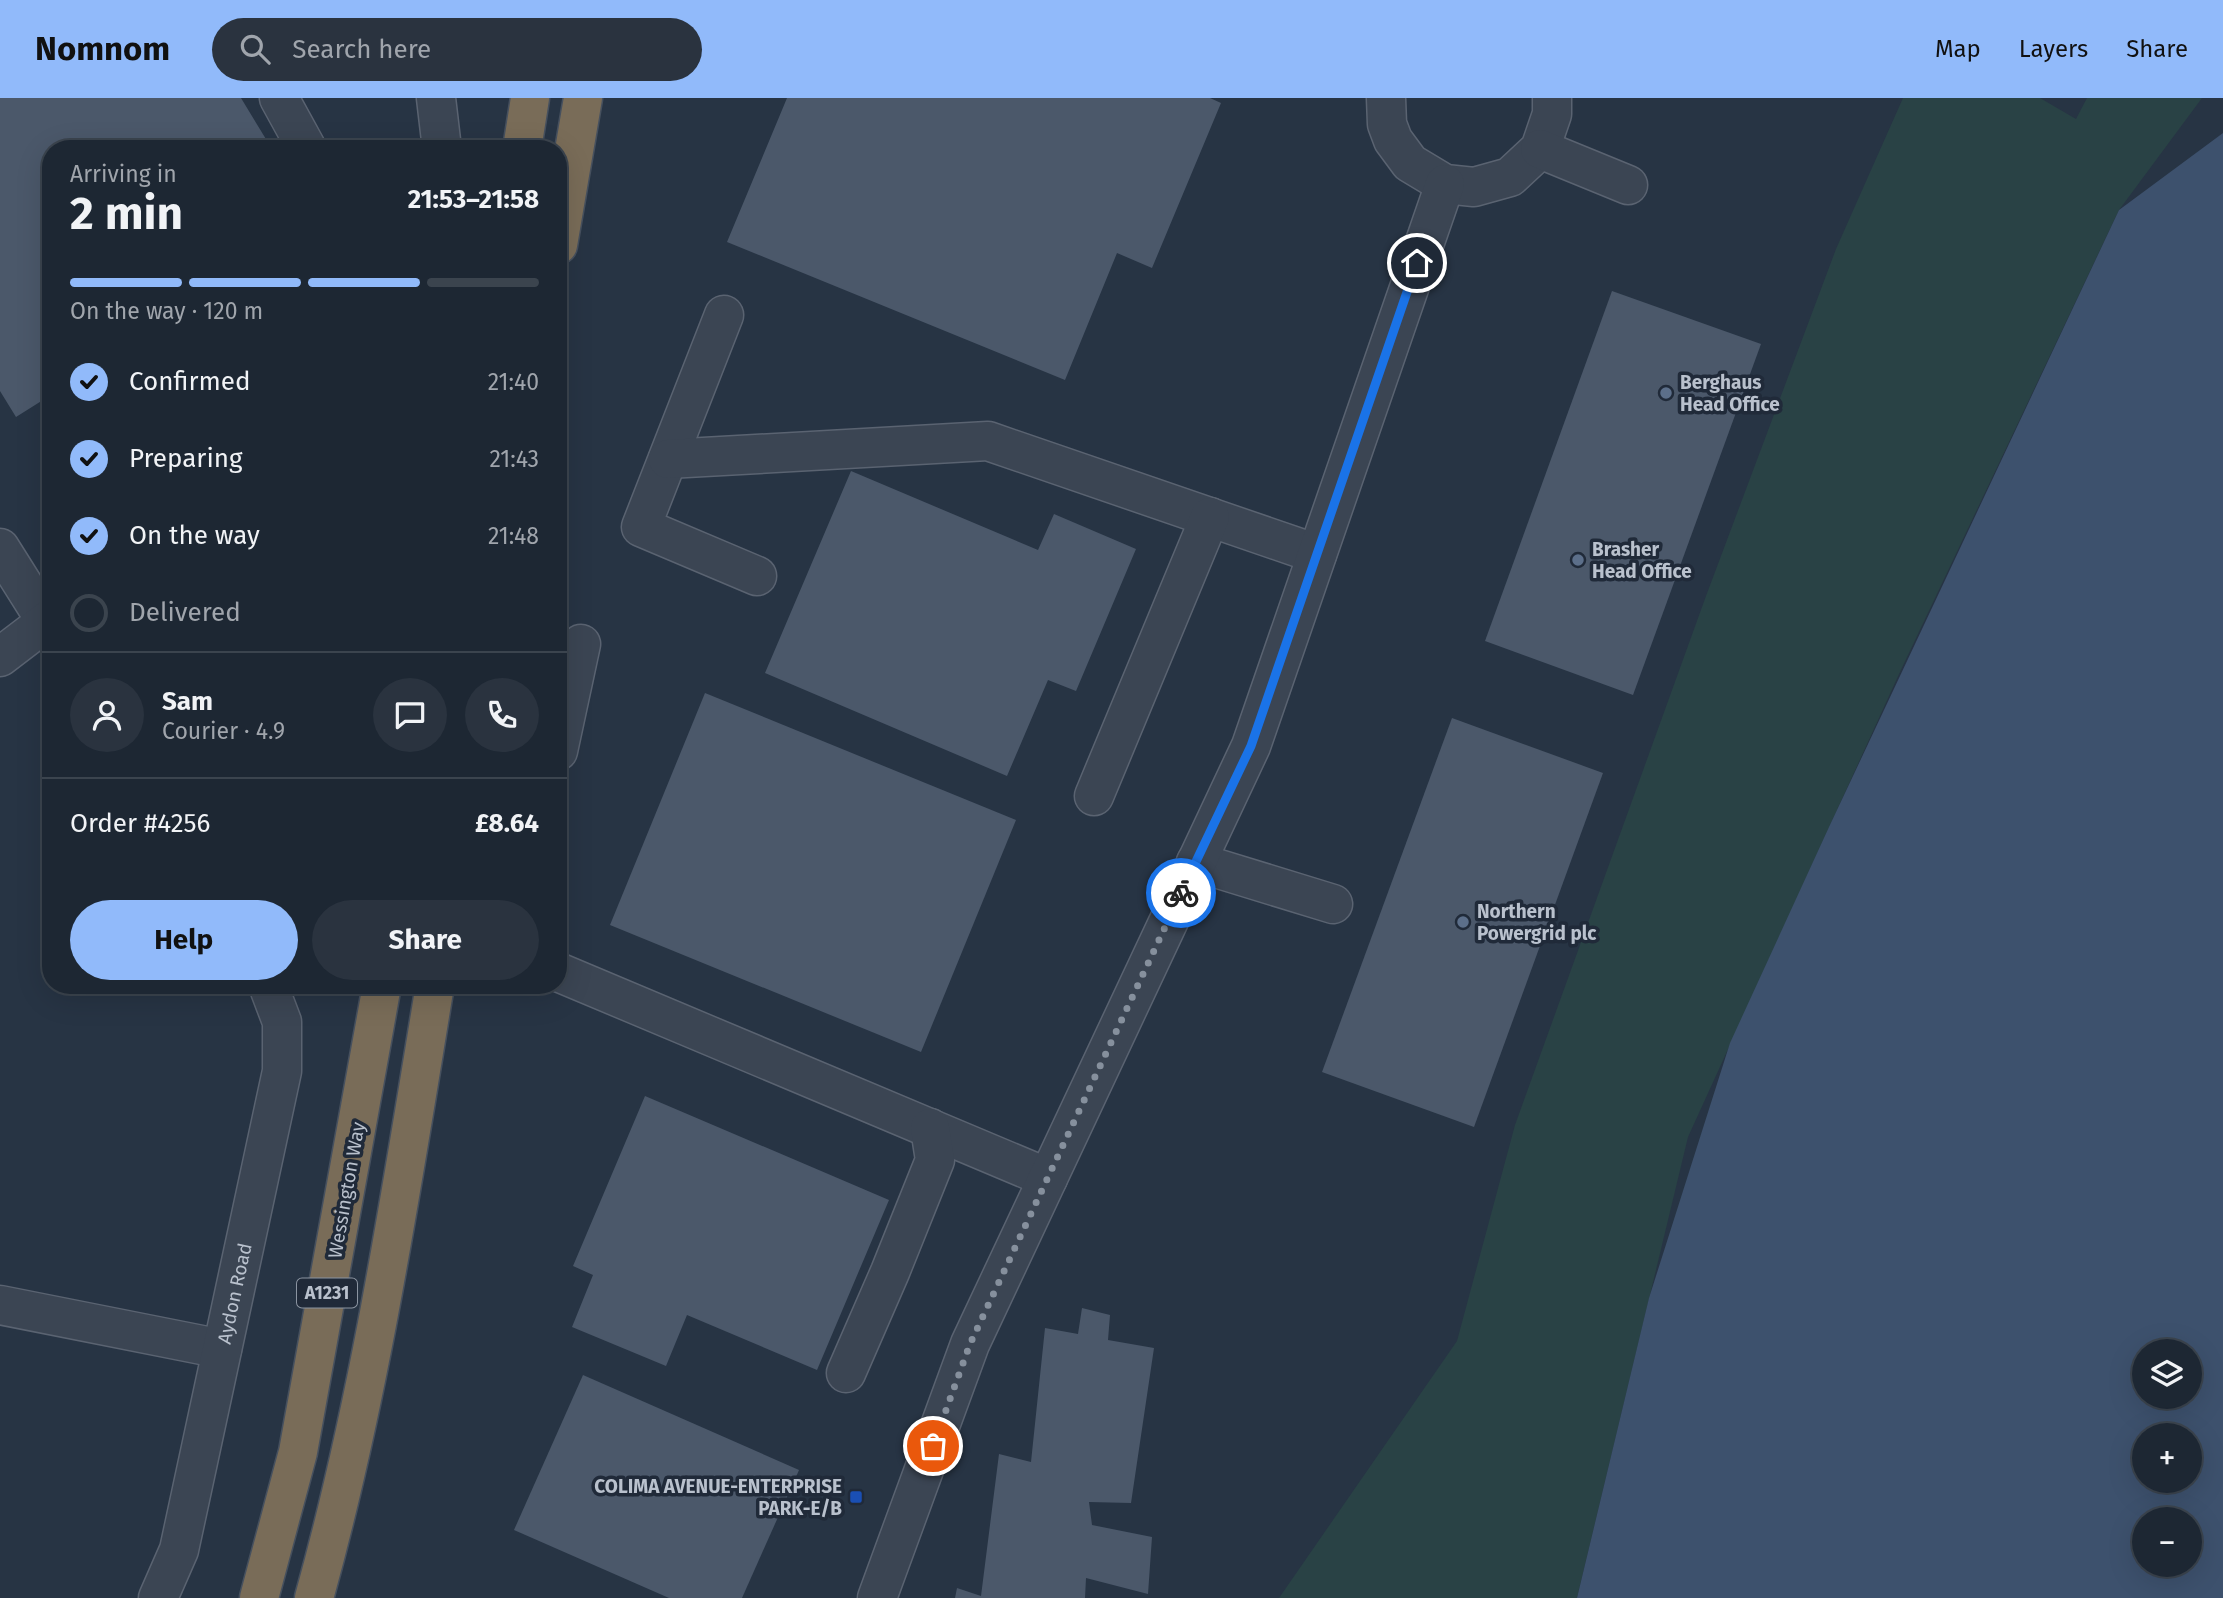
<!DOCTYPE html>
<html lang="en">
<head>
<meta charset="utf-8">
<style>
  :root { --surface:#1d2733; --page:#2a333f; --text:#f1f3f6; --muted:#a0a5ac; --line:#3b444e; --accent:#91bafa }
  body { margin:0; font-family:"Fira Sans",sans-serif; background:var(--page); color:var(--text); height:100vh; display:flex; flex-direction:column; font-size:26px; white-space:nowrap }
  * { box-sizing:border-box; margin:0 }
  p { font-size:23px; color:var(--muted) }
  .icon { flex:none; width:38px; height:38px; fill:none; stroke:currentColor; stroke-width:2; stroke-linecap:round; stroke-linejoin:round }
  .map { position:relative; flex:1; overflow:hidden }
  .panel { position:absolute; left:42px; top:42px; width:525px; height:854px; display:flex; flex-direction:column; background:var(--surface); border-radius:28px; box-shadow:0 7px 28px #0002,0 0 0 2px var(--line) }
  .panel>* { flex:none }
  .tools { position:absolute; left:2132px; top:1241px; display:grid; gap:14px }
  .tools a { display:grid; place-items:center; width:70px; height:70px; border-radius:50%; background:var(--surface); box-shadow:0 7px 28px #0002,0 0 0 2px var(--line); font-size:35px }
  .pin { position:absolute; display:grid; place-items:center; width:60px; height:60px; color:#fff; margin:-30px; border:4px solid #fff; border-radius:50%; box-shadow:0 2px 7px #0007 }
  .courier { position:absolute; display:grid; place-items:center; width:70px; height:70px; margin:-35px; border:5px solid #1a73e8; border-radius:50%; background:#fff; color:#222; box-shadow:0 2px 9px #0007 }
  .headline em { font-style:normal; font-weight:700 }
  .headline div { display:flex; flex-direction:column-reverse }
  .headline { display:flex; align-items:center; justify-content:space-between; height:119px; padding:0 28px }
  h1 { font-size:46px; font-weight:700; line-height:52px }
  .bar { display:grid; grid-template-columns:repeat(4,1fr); gap:10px 7px; align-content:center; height:84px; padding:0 28px }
  .bar i { height:9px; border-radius:5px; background:var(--line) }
  .bar .on { background:var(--accent) }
  .bar p { grid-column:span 4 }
  .line { display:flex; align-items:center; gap:18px; padding:0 28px; border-top:2px solid var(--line) }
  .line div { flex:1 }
  .round { display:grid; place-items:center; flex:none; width:74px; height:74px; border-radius:37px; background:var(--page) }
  ol { padding:0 28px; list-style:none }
  li { display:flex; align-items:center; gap:21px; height:77px }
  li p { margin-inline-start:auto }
  li .icon { padding:7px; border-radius:50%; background:var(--accent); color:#111; stroke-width:4 }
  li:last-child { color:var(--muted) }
  li i { width:38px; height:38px; border:4px solid var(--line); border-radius:50% }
  .action { display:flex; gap:14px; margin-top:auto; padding:14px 28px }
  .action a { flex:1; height:80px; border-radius:42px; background:var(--accent); color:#111; font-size:28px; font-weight:700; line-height:80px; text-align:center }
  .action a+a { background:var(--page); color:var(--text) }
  header { display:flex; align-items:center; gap:42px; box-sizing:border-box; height:98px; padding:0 35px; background:var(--accent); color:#111 }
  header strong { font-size:33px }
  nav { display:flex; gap:38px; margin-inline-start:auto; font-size:24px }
  .search { width:490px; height:63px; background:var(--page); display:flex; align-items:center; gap:18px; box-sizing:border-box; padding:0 24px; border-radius:38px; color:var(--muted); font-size:26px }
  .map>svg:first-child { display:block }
  .green { fill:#294245 }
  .water { fill:#3d516d; fill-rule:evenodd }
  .building { fill:#4b586a }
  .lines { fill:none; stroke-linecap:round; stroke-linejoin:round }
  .minor-casing { stroke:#5a6371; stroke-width:41 }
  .highway-casing { stroke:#46505e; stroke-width:41 }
  .minor { stroke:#3b4553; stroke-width:38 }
  .highway { stroke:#796c58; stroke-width:38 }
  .done { stroke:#86909d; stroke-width:7; stroke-dasharray:0 12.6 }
  .route { stroke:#1a73e8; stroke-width:9 }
  .service-dot { fill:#5c6f8a; stroke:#202a39; stroke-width:2.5 }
  .transit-dot { fill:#1a4fb4; stroke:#202a39; stroke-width:2.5 }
  .labels { text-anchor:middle; stroke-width:7; stroke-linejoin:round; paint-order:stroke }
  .shield { fill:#202a39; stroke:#8b94a1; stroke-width:2 }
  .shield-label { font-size:18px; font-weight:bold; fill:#b9c1cd }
  .poi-label { font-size:19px; font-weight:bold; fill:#b9c1cd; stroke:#202a39; text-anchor:start }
  .street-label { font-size:19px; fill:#b9c1cd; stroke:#202a39 }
</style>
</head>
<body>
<header>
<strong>Nomnom</strong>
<div class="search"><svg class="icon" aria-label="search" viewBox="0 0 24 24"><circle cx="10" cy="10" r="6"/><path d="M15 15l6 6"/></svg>Search here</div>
<nav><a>Map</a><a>Layers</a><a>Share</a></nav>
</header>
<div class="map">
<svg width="2223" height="1500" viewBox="0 0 2223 1500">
  <rect width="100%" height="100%" fill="#273444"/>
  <!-- green -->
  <polygon class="green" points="1903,0 2040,0 2076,21 2087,0 2202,0 2119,112 1899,576 1688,1039 1577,1500 1279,1500 1457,1243 1515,1027 1706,498 1836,151"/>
  <!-- water -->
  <path class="water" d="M2223,35v1465h-646l72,-300 81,-255 99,-216 290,-617zM2144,1253h45v45h-45zM2144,1337h45v45h-45zM2144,1421h45v45h-45z"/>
  <!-- building -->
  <g class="building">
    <polygon points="0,0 241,0 272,51 51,51 51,297 16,319 0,293"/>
    <polygon points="787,0 1210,0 1221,5 1152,170 1117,155 1065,282 727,144"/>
    <polygon points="1612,193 1761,246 1633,597 1485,543"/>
    <polygon points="851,373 1038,452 1054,416 1136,451 1076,593 1048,582 1007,678 765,575"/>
    <polygon points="705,595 1016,722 921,954 610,827"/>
    <polygon points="1452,620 1603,675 1474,1029 1322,974"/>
    <polygon points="645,998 889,1102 817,1272 687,1217 666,1268 572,1229 593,1177 573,1168"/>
    <polygon points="1082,1210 1110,1217 1108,1242 1154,1250 1131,1405 1089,1404 1092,1427 1152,1439 1148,1496 1086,1480 1085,1500 955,1500 957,1490 981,1498 999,1356 1031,1364 1045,1230 1078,1236"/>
    <polygon points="583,1277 799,1372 742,1500 669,1500 514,1432"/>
  </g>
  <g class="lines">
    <defs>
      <g id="minor">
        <polyline points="279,0 307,51"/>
        <polyline points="436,0 442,51"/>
        <polyline points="1386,0 1387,26 1393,42 1410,65 1445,86 1474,89 1510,79 1540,51 1552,16 1552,0"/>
        <polyline points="1540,51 1628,87"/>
        <polyline points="724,217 641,429 757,478"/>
        <polyline points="668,361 988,343 1317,456"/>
        <polyline points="0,450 51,531"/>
        <polyline points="0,559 51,520"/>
        <polyline points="558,653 581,546"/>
        <polyline points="1094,698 1210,419"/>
        <polyline points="1196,764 1333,806"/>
        <polyline points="558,874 1048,1080"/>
        <polyline points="0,1207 222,1251"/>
        <polyline points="846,1275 890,1174 935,1062 930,1030"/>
        <path id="s1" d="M158,1500l21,-48 103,-479v-49l-14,-37"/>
        <polyline points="877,1500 970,1246 1251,648 1445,86"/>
      </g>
      <g id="highway">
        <polyline points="522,51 530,0"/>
        <polyline points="558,147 583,0"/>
        <polyline points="259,1500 298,1354 382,887"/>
        <path d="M314,1500c56,-201 87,-407 121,-613"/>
      </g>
    </defs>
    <!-- minor casing -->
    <use href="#minor" class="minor-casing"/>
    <!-- highway casing -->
    <use href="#highway" class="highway-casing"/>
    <!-- minor -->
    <use href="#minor" class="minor"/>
    <!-- highway -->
    <use href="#highway" class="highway"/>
  </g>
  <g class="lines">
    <!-- done -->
    <polyline class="done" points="933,1348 970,1246 1181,795"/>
    <!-- route -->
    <polyline class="route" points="1181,795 1251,648 1417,165"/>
  </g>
  <!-- markers -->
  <g class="service-dot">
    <circle cx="1666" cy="295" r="7"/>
    <circle cx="1578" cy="462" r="7"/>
    <circle cx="1463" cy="824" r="7"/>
  </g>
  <rect class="transit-dot" x="849" y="1392" width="14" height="14" rx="3.5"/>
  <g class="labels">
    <!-- shield labels -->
    <rect class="shield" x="297" y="1180.5" width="60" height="29" rx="5"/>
    <g class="shield-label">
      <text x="327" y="1201">A1231</text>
    </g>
    <!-- poi labels -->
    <g class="poi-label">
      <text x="1680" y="291">Berghaus<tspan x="1680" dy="22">Head Office</tspan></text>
      <text x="1592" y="458">Brasher<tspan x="1592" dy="22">Head Office</tspan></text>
      <text x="1477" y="820">Northern<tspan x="1477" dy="22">Powergrid plc</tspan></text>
      <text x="842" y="1395" text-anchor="end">COLIMA AVENUE-ENTERPRISE<tspan x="842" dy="22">PARK-E/B</tspan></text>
    </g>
    <!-- street labels -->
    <g class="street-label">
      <text transform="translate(346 1092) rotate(-80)" y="7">Wessington Way</text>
      <text dy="7" stroke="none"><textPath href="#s1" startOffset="315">Aydon Road</textPath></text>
    </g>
  </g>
</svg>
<div class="tools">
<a><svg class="icon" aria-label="layers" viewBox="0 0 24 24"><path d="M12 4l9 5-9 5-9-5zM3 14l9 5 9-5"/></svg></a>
<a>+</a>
<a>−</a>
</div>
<div class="pin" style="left:933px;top:1348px;background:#ea580c"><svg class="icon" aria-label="bag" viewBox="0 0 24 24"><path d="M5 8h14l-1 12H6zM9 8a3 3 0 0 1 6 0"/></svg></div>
<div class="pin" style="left:1417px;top:165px;background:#1f2937"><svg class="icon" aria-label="home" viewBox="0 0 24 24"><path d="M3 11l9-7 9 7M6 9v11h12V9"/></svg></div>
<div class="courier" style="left:1181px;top:795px"><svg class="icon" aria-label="bike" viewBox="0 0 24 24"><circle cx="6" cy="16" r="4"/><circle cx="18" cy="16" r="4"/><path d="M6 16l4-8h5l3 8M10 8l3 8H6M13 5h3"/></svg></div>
<section class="panel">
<div class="headline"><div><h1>2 min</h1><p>Arriving in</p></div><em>21:53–21:58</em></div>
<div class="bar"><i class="on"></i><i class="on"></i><i class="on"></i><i></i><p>On the way · 120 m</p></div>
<ol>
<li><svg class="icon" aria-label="check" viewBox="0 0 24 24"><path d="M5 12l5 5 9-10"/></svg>Confirmed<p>21:40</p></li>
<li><svg class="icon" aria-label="check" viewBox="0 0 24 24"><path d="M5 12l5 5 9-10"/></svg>Preparing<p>21:43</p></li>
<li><svg class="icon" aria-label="check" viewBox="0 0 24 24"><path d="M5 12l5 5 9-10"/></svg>On the way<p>21:48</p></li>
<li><i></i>Delivered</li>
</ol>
<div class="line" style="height:126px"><a class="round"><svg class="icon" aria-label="person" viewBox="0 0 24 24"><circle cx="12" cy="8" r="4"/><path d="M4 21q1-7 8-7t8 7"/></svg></a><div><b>Sam</b><p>Courier · 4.9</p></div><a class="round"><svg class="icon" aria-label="chat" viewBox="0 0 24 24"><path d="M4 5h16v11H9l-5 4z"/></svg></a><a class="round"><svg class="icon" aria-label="phone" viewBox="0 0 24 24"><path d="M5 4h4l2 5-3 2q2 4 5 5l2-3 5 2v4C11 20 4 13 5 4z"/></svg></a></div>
<div class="line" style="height:91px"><div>Order #4256</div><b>£8.64</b></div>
<div class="action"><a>Help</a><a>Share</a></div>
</section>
</div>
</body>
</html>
